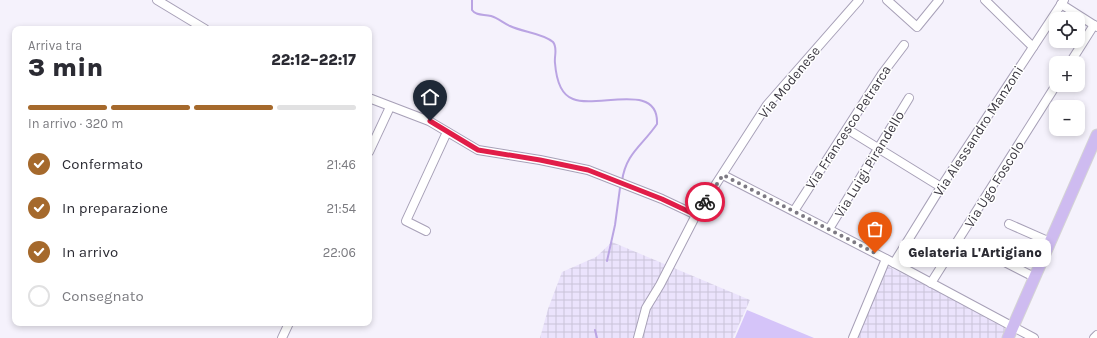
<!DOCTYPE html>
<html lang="it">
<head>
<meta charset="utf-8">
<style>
  :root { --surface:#fff; --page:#f2f2f3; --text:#2b2b33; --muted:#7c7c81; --line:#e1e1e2; --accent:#a5692c }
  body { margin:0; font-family:Karla,sans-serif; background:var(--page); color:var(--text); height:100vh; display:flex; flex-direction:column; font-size:15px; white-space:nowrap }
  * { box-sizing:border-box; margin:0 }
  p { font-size:13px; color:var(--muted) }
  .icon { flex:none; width:22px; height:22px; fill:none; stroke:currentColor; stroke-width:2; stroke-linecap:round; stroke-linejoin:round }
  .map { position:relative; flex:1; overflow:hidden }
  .side { position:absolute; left:12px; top:26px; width:360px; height:300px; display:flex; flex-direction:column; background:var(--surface); border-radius:8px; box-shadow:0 2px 6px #0003 }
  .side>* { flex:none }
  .tools { position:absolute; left:1049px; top:12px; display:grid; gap:8px }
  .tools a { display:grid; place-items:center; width:36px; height:36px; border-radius:8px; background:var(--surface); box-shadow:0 2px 6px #0003; font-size:20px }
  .pin { position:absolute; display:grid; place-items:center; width:34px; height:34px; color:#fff; margin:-41px -17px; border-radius:50% 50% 50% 0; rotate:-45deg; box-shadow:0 0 4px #0007 }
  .pin .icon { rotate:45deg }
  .courier { position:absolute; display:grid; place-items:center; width:40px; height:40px; margin:-20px; border:3px solid #e11d48; border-radius:50%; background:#fff; color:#222; box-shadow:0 1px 5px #0007 }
  .bubble { position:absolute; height:28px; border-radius:8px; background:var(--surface); box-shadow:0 2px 6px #0003; font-size:13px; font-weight:800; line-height:28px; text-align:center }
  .head em { font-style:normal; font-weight:800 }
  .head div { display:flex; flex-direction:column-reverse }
  .head { display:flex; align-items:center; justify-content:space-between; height:68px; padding:0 16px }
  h1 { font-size:26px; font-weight:800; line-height:30px }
  .bar { display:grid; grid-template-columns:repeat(4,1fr); gap:6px 4px; align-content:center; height:48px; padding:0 16px }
  .bar i { height:5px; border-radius:3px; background:var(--line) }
  .bar .active { background:var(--accent) }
  .bar p { grid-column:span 4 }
  ol { padding:0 16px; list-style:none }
  li { display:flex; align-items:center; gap:12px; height:44px }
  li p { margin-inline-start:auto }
  li .icon { padding:4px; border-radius:50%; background:var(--accent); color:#fff; stroke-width:4 }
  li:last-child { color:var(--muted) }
  li i { width:22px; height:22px; border:2px solid var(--line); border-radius:50% }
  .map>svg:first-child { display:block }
  .industrial { fill:url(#industrial-grid) }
  .garden { fill:#d5c4f9 }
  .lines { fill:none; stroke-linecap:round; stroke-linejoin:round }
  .stream { stroke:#baa4e3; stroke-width:2 }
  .minor-casing { stroke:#a7a0b7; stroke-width:10 }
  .major-casing { stroke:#d4d3d5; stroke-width:13 }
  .minor { stroke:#fff; stroke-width:8 }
  .major { stroke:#cebbf0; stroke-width:11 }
  .done { stroke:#7d7a83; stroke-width:4; stroke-dasharray:0 7.2 }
  .route { stroke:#e11d48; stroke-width:5 }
  .labels { text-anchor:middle; stroke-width:3; stroke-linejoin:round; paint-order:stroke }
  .street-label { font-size:14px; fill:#3c3942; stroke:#fff }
</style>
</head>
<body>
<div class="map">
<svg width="1097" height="338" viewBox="0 0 1097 338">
  <defs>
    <pattern id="industrial-grid" width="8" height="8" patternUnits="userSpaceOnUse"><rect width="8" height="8" fill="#ebe3fc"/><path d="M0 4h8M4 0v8" fill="none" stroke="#cac4d9"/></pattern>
  </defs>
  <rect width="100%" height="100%" fill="#f5f2fc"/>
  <!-- industrial -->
  <g class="industrial">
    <polygon points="612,242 750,300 733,338 540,338 548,309 562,272 596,257"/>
    <polygon points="881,263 1012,327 1008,338 850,338"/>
  </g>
  <!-- garden -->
  <polygon class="garden" points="747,310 814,338 735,338"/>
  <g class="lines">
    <!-- stream -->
    <g class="stream">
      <path d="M472,0v10c4,6 12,4 19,6 7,2 12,7 19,10 12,6 33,7 43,16 5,6 1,14 2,21 1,13 4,31 18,36 24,10 86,-18 84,25 -15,22 -31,29 -35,57"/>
      <polyline points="607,261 615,225 620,188"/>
      <polyline points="595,330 597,338"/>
    </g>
    <defs>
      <g id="minor">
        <polyline points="157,0 205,29"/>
        <polyline points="887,0 917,27 939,0"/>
        <polyline points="985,0 1033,47"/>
        <polyline points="1061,4 1097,27"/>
        <polyline points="1070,63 1094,25"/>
        <polyline points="369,98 429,121 478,150 540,160 588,170 662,199 696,215"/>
        <polyline points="847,129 941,187"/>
        <polyline points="369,152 390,107"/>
        <polyline points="723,175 894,263 1034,338"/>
        <polyline points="794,211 882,74 904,45"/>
        <polyline points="1009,224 1050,242"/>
        <polyline points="829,229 909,98"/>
        <polyline points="426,231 406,221 447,132"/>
        <polyline points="989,254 1034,277"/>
        <polyline points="894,263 941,187 1064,0"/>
        <polyline points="931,283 1056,85"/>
        <polyline points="282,338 289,323"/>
        <polyline points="638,338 646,308 660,285 696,215 767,105 859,0"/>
        <polyline points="853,338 886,259"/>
        <polyline points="1094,338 1097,335"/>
      </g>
      <polyline id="major" points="1008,338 1097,135"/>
    </defs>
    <!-- minor casing -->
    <use href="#minor" class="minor-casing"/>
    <!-- major casing -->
    <use href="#major" class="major-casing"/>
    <!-- minor -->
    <use href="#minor" class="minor"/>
    <!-- major -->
    <use href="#major" class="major"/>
  </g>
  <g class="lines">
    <!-- done -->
    <polyline class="done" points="705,202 723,175 875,253"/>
    <!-- route -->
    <polyline class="route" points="430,121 478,150 540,160 588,170 662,199 696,215 705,202"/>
  </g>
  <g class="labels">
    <!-- street labels -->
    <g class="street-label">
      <text transform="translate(789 82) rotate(-51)" y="5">Via Modenese</text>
      <text transform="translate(848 127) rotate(-57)" y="5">Via Francesco Petrarca</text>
      <text transform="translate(978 131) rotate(-57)" y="5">Via Alessandro Manzoni</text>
      <text transform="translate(869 164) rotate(-59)" y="5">Via Luigi Pirandello</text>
      <text transform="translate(994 184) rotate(-58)" y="5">Via Ugo Foscolo</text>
    </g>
  </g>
</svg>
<div class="tools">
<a><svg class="icon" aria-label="locate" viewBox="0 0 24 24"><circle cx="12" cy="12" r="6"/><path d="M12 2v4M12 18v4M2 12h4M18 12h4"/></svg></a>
<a>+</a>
<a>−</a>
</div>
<div class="pin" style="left:875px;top:253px;background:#ea580c"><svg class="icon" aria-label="bag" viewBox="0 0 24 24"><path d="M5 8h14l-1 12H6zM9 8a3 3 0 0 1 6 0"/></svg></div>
<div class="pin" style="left:430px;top:121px;background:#1f2937"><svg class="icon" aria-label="home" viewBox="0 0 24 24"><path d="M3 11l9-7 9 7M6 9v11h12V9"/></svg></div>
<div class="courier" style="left:705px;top:202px"><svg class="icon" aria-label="bike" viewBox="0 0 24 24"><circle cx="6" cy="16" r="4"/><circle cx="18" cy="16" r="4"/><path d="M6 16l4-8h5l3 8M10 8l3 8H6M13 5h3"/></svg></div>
<div class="bubble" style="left:899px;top:239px;width:152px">Gelateria L'Artigiano</div>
<section class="side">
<div class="head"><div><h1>3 min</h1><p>Arriva tra</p></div><em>22:12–22:17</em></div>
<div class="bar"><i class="active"></i><i class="active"></i><i class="active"></i><i></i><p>In arrivo · 320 m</p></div>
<ol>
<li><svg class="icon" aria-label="check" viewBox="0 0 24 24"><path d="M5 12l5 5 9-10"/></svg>Confermato<p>21:46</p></li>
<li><svg class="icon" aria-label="check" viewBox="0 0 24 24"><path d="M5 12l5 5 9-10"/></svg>In preparazione<p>21:54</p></li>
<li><svg class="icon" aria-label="check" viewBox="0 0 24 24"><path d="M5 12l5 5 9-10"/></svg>In arrivo<p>22:06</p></li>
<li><i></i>Consegnato</li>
</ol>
</section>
</div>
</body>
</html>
